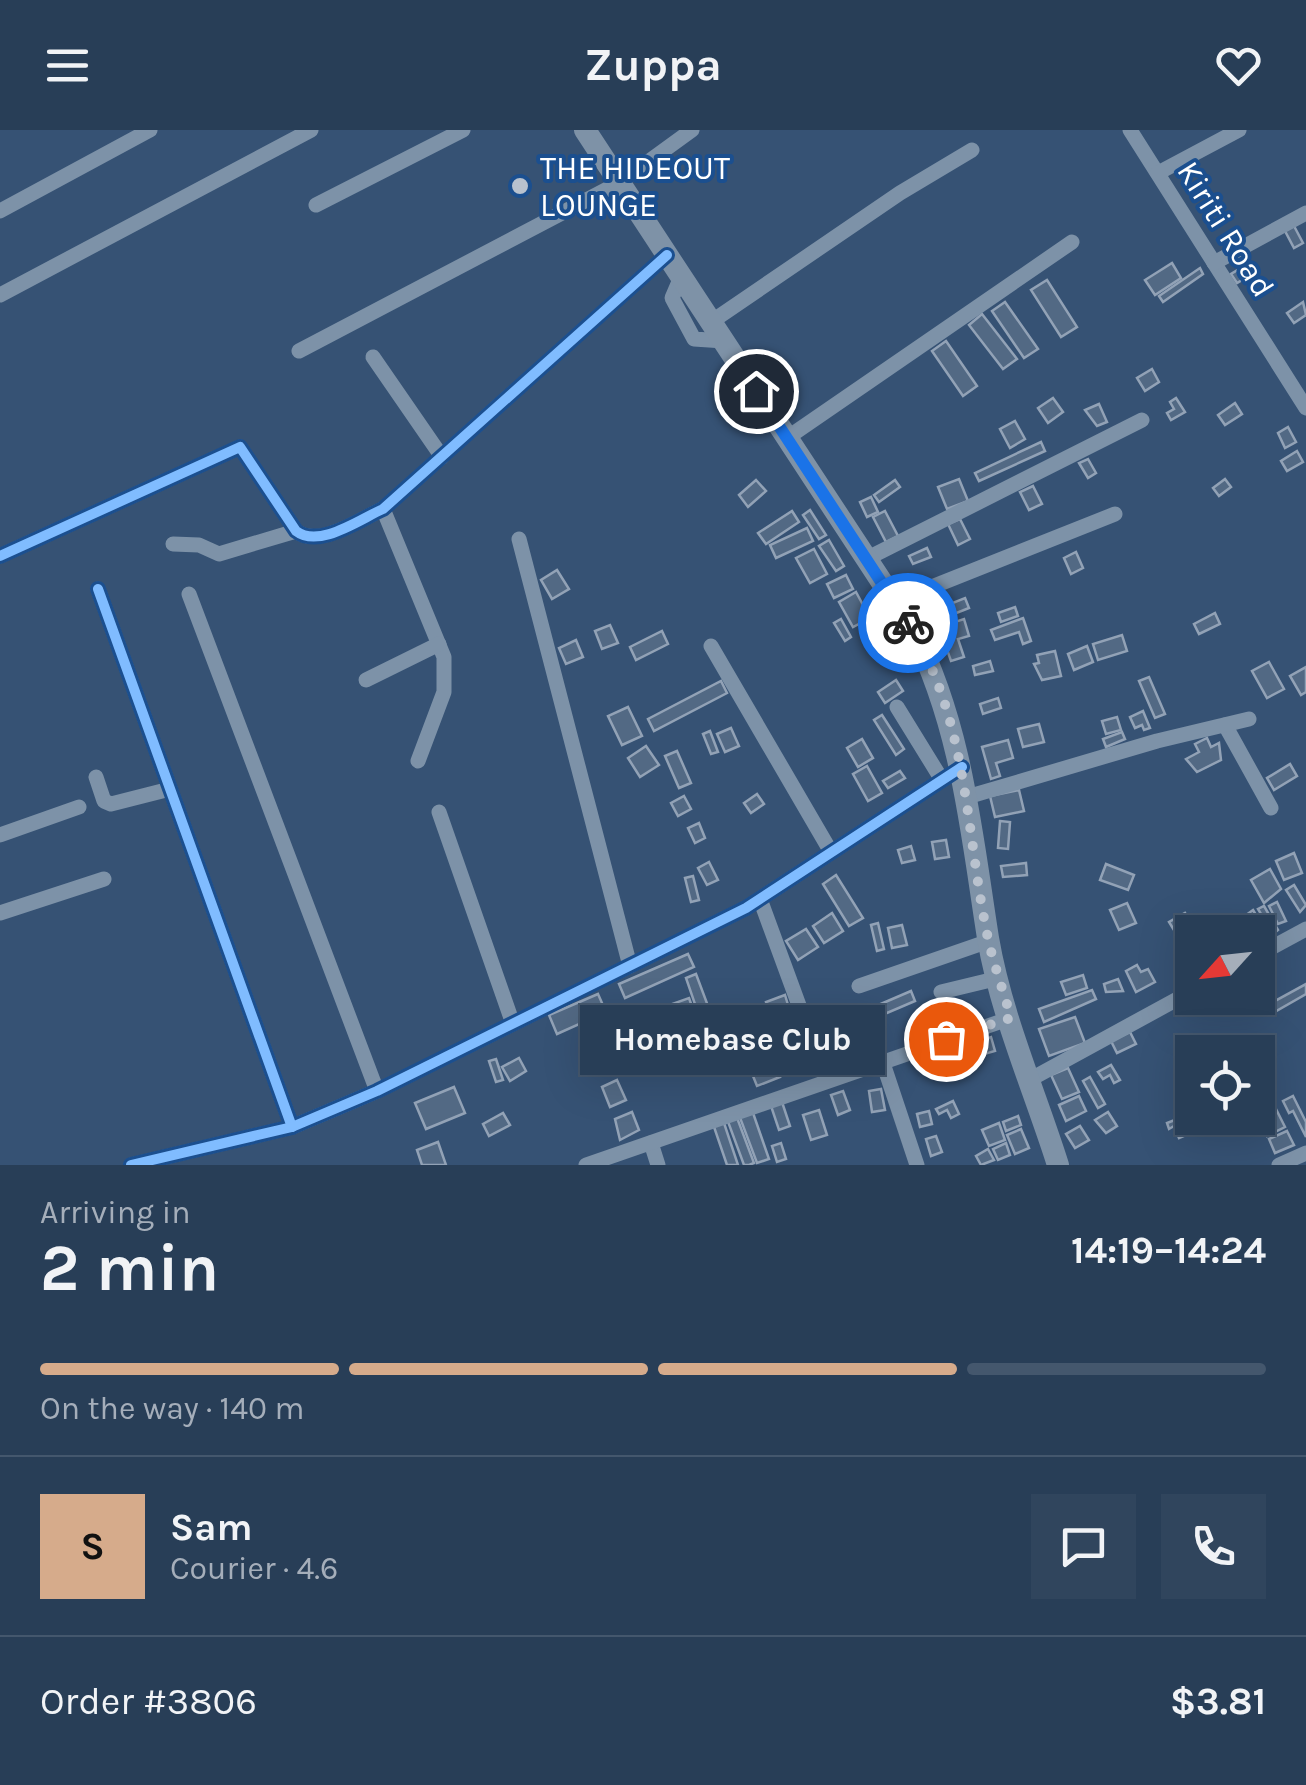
<!DOCTYPE html>
<html lang="en">
<head>
<meta charset="utf-8">
<style>
  :root { --surface:#283e57; --page:#30455d; --text:#f1f3f6; --muted:#a5aeba; --line:#44576d; --accent:#d6ab8b }
  body { margin:0; font-family:Karla,sans-serif; background:var(--page); color:var(--text); height:100vh; display:flex; flex-direction:column; font-size:38px; white-space:nowrap }
  * { box-sizing:border-box; margin:0 }
  p { font-size:32px; color:var(--muted) }
  .icon { flex:none; width:55px; height:55px; fill:none; stroke:currentColor; stroke-width:2; stroke-linecap:round; stroke-linejoin:round }
  .map { position:relative; height:1035px; overflow:hidden }
  .details { display:flex; flex-direction:column; background:var(--surface); flex:1 }
  .details>* { flex:none }
  .needle { width:65px; rotate:243deg }
  .buttons { position:absolute; left:1175px; top:785px; display:grid; gap:20px }
  .buttons a { display:grid; place-items:center; width:100px; height:100px; border-radius:0px; background:var(--surface); box-shadow:0 10px 40px #0002,0 0 0 2px var(--line); font-size:50px }
  .pin { position:absolute; display:grid; place-items:center; width:85px; height:85px; color:#fff; margin:-42px; border:5px solid #fff; border-radius:50%; box-shadow:0 2px 10px #0007 }
  .courier { position:absolute; display:grid; place-items:center; width:100px; height:100px; margin:-50px; border:8px solid #1a73e8; border-radius:50%; background:#fff; color:#222; box-shadow:0 2px 12px #0007 }
  .bubble { position:absolute; height:70px; border-radius:0px; background:var(--surface); box-shadow:0 10px 40px #0002,0 0 0 2px var(--line); font-size:32px; font-weight:700; line-height:70px; text-align:center }
  .head em { font-style:normal; font-weight:700 }
  .head div { display:flex; flex-direction:column-reverse }
  .head { display:flex; align-items:center; justify-content:space-between; height:170px; padding:0 40px }
  h1 { font-size:65px; font-weight:700; line-height:75px }
  .bar { display:grid; grid-template-columns:repeat(4,1fr); gap:15px 10px; align-content:center; height:120px; padding:0 40px }
  .bar i { height:12px; border-radius:8px; background:var(--line) }
  .bar .current { background:var(--accent) }
  .bar p { grid-column:span 4 }
  .line { display:flex; align-items:center; gap:25px; padding:0 40px; border-top:2px solid var(--line) }
  .line div { flex:1 }
  .round { display:grid; place-items:center; flex:none; width:105px; height:105px; border-radius:0px; background:var(--page) }
  header { display:flex; justify-content:space-between; align-items:center; height:130px; padding:0 40px; background:var(--surface); font-size:45px; font-weight:700 }
  .map>svg:first-child { display:block }
  .building { fill:#526984; stroke:#92a2b6; stroke-width:2.5 }
  .lines { fill:none; stroke-linecap:round; stroke-linejoin:round }
  .minor { stroke:#7d92a8; stroke-width:15 }
  .highway { stroke:#7e92a7; stroke-width:22 }
  .cycleway-casing { stroke:#1b4f8f; stroke-width:16 }
  .cycleway { stroke:#80bcff; stroke-width:10 }
  .done { stroke:#b9c2ce; stroke-width:10; stroke-dasharray:0 18 }
  .route { stroke:#1a73e8; stroke-width:12 }
  .poi-dot { fill:#b9c2ce; stroke:#1b4f8f; stroke-width:4 }
  .labels { text-anchor:middle; stroke-width:8; stroke-linejoin:round; paint-order:stroke }
  .poi-label { font-size:32px; fill:#fff; stroke:#1b4f8f; text-anchor:start }
  .street-label { font-size:32px; fill:#fff; stroke:#1b4f8f }
</style>
</head>
<body>
<header><svg class="icon" aria-label="menu" viewBox="0 0 24 24"><path d="M4 6h16M4 12h16M4 18h16"/></svg>Zuppa<svg class="icon" aria-label="heart" viewBox="0 0 24 24"><path d="M12 20l-8-8c-3-5 5-10 8-4 3-6 11-1 8 4z"/></svg></header>
<div class="map">
<svg width="1306" height="1035" viewBox="0 0 1306 1035">
  <rect width="100%" height="100%" fill="#365274"/>
  <!-- building -->
  <g class="building">
    <polygon points="1294,96 1303,113 1294,118 1285,101"/>
    <polygon points="1172,133 1181,148 1155,165 1145,150"/>
    <polygon points="1246,135 1252,144 1237,153 1231,144"/>
    <polygon points="1200,138 1203,144 1163,172 1159,166"/>
    <polygon points="1047,150 1077,197 1061,207 1031,160"/>
    <polygon points="1005,172 1038,219 1024,228 992,181"/>
    <polygon points="1303,172 1306,185 1294,193 1287,183"/>
    <polygon points="982,184 1017,229 1003,239 969,195"/>
    <polygon points="946,211 977,256 963,266 932,221"/>
    <polygon points="1152,239 1159,252 1145,261 1137,248"/>
    <polygon points="1053,268 1063,282 1048,293 1038,278"/>
    <polygon points="1176,268 1185,282 1171,290 1167,283 1174,279 1170,272"/>
    <polygon points="1235,273 1242,284 1225,295 1218,285"/>
    <polygon points="1099,274 1107,292 1097,296 1085,280"/>
    <polygon points="1015,291 1025,309 1010,318 1000,299"/>
    <polygon points="1288,297 1296,312 1285,318 1278,303"/>
    <polygon points="1041,312 1045,321 979,351 975,343"/>
    <polygon points="1297,321 1303,332 1287,341 1281,331"/>
    <polygon points="1088,329 1096,343 1088,348 1079,333"/>
    <polygon points="959,349 968,371 947,379 938,357"/>
    <polygon points="1225,349 1231,357 1219,366 1213,358"/>
    <polygon points="756,350 766,361 748,377 739,365"/>
    <polygon points="895,350 900,357 879,372 874,365"/>
    <polygon points="1033,356 1042,374 1029,380 1020,362"/>
    <polygon points="871,367 878,382 867,387 860,372"/>
    <polygon points="810,380 826,405 819,409 803,385"/>
    <polygon points="792,381 799,392 766,414 758,403"/>
    <polygon points="885,381 898,406 886,412 873,387"/>
    <polygon points="960,389 970,409 958,415 948,394"/>
    <polygon points="807,398 813,411 776,428 770,415"/>
    <polygon points="829,410 844,436 836,441 819,416"/>
    <polygon points="927,418 931,427 913,434 909,426"/>
    <polygon points="814,419 827,444 810,453 796,428"/>
    <polygon points="1076,422 1083,438 1071,444 1064,428"/>
    <polygon points="557,440 569,459 552,469 541,450"/>
    <polygon points="846,445 853,459 834,468 827,454"/>
    <polygon points="856,462 870,488 853,497 839,472"/>
    <polygon points="936,464 942,473 928,481 923,471"/>
    <polygon points="965,468 969,478 934,492 930,482"/>
    <polygon points="1015,477 1018,486 1001,492 998,483"/>
    <polygon points="1215,483 1220,494 1199,504 1194,494"/>
    <polygon points="1023,488 1031,511 1023,514 1019,502 995,510 991,500"/>
    <polygon points="841,489 851,507 845,511 834,493"/>
    <polygon points="964,489 969,506 958,509 964,527 951,531 939,497"/>
    <polygon points="610,495 618,513 602,519 595,501"/>
    <polygon points="662,501 668,514 636,530 630,517"/>
    <polygon points="1122,505 1127,521 1098,530 1093,514"/>
    <polygon points="576,510 583,527 566,534 559,518"/>
    <polygon points="1087,516 1093,532 1074,540 1068,524"/>
    <polygon points="1055,521 1061,546 1042,550 1034,534 1039,533 1037,525"/>
    <polygon points="990,531 993,541 975,545 973,536"/>
    <polygon points="1269,532 1284,559 1267,568 1252,541"/>
    <polygon points="1306,537 1306,562 1301,565 1290,546"/>
    <polygon points="1149,547 1165,584 1155,588 1139,551"/>
    <polygon points="896,550 903,561 885,573 878,562"/>
    <polygon points="721,551 727,563 654,601 648,589"/>
    <polygon points="998,568 1001,578 983,584 980,574"/>
    <polygon points="628,577 642,606 622,615 608,586"/>
    <polygon points="1143,581 1150,598 1144,600 1142,595 1135,598 1130,587"/>
    <polygon points="882,585 904,619 896,625 874,590"/>
    <polygon points="1117,587 1121,600 1106,604 1102,591"/>
    <polygon points="1039,594 1044,612 1023,617 1018,599"/>
    <polygon points="731,598 739,616 725,622 717,604"/>
    <polygon points="710,601 718,622 711,624 703,604"/>
    <polygon points="1122,602 1125,609 1106,617 1103,609"/>
    <polygon points="1207,608 1211,617 1219,613 1221,630 1197,642 1186,629 1199,622 1195,614"/>
    <polygon points="862,609 873,628 858,637 847,618"/>
    <polygon points="1008,610 1013,628 996,633 1000,646 991,649 982,617"/>
    <polygon points="646,616 659,635 640,647 628,628"/>
    <polygon points="677,621 691,653 679,658 665,626"/>
    <polygon points="1290,634 1297,646 1274,660 1267,648"/>
    <polygon points="867,636 882,663 868,671 853,644"/>
    <polygon points="900,641 905,648 888,658 883,651"/>
    <polygon points="1019,660 1024,681 995,687 990,666"/>
    <polygon points="757,664 764,674 751,683 744,673"/>
    <polygon points="684,666 691,679 678,686 671,673"/>
    <polygon points="1000,691 1010,692 1008,719 998,718"/>
    <polygon points="699,693 705,708 695,713 688,698"/>
    <polygon points="946,710 949,727 935,729 932,712"/>
    <polygon points="911,716 915,730 902,733 898,720"/>
    <polygon points="1294,723 1302,743 1284,750 1276,731"/>
    <polygon points="709,732 718,750 707,755 698,738"/>
    <polygon points="1026,733 1027,745 1003,747 1001,736"/>
    <polygon points="1106,734 1134,745 1128,760 1100,750"/>
    <polygon points="1270,739 1281,759 1264,773 1251,750"/>
    <polygon points="836,745 863,788 849,796 823,754"/>
    <polygon points="693,746 699,770 691,772 685,748"/>
    <polygon points="1294,755 1306,775 1300,782 1286,760"/>
    <polygon points="1277,772 1286,791 1278,794 1269,776"/>
    <polygon points="1127,773 1136,793 1119,800 1110,780"/>
    <polygon points="1264,776 1278,800 1273,804 1258,779"/>
    <polygon points="1253,780 1268,805 1261,810 1246,785"/>
    <polygon points="832,783 843,801 824,813 813,796"/>
    <polygon points="1185,783 1197,802 1192,802 1192,814 1185,818 1169,792"/>
    <polygon points="878,793 884,819 877,821 871,795"/>
    <polygon points="902,795 907,815 892,818 888,798"/>
    <polygon points="806,799 818,817 798,830 786,811"/>
    <polygon points="688,824 694,837 625,868 619,854"/>
    <polygon points="1137,835 1141,842 1148,839 1155,852 1136,862 1126,841"/>
    <polygon points="696,844 708,876 697,880 686,848"/>
    <polygon points="1083,845 1087,858 1066,865 1061,852"/>
    <polygon points="1118,849 1123,861 1106,862 1104,854"/>
    <polygon points="1306,854 1306,864 1271,884 1266,876"/>
    <polygon points="1092,860 1096,869 1044,892 1039,879"/>
    <polygon points="911,861 915,871 873,889 869,879"/>
    <polygon points="598,864 606,882 557,904 549,885"/>
    <polygon points="785,865 796,901 777,907 766,872"/>
    <polygon points="689,868 695,885 650,901 644,884"/>
    <polygon points="631,883 636,905 625,907 621,885"/>
    <polygon points="711,883 719,902 705,908 697,889"/>
    <polygon points="1075,887 1085,913 1049,926 1039,899"/>
    <polygon points="857,901 864,921 851,926 843,906"/>
    <polygon points="1130,902 1136,914 1117,923 1111,911"/>
    <polygon points="991,907 995,921 974,927 970,914"/>
    <polygon points="594,911 600,929 588,933 582,915"/>
    <polygon points="769,920 780,947 757,956 745,926"/>
    <polygon points="936,923 942,939 932,942 926,926"/>
    <polygon points="519,928 526,941 510,951 502,937"/>
    <polygon points="496,929 503,950 496,952 489,931"/>
    <polygon points="1111,935 1120,950 1114,953 1110,945 1103,949 1098,942"/>
    <polygon points="1068,938 1079,962 1062,969 1051,945"/>
    <polygon points="1090,947 1105,974 1098,978 1083,951"/>
    <polygon points="617,950 626,970 610,977 602,957"/>
    <polygon points="454,957 465,983 426,999 415,973"/>
    <polygon points="881,959 885,980 872,982 869,961"/>
    <polygon points="843,961 850,980 838,985 831,965"/>
    <polygon points="1079,966 1086,981 1066,991 1059,975"/>
    <polygon points="1293,966 1306,992 1306,1007 1293,981 1289,983 1283,971"/>
    <polygon points="953,971 959,984 951,988 947,980 939,984 936,979"/>
    <polygon points="782,972 790,996 779,1000 771,976"/>
    <polygon points="1276,979 1285,997 1267,1006 1258,988"/>
    <polygon points="752,980 769,1029 757,1033 739,985"/>
    <polygon points="819,980 827,1005 811,1010 803,985"/>
    <polygon points="929,981 932,994 920,997 917,984"/>
    <polygon points="632,982 639,1000 620,1010 615,989"/>
    <polygon points="1108,982 1117,996 1106,1003 1095,990"/>
    <polygon points="503,983 510,995 489,1006 483,994"/>
    <polygon points="736,985 754,1033 749,1035 744,1035 727,989"/>
    <polygon points="1018,986 1021,995 1006,1001 1003,992"/>
    <polygon points="1180,988 1186,1005 1179,1008 1174,996 1169,999 1167,993"/>
    <polygon points="1202,988 1220,988 1226,997 1212,1005"/>
    <polygon points="723,990 738,1035 727,1035 713,994"/>
    <polygon points="999,993 1005,1010 989,1016 982,1000"/>
    <polygon points="1080,996 1089,1010 1075,1018 1066,1004"/>
    <polygon points="1021,999 1029,1018 1015,1024 1007,1005"/>
    <polygon points="1287,1001 1294,1015 1275,1023 1269,1009"/>
    <polygon points="936,1006 942,1022 931,1026 926,1009"/>
    <polygon points="438,1012 446,1035 422,1035 417,1020"/>
    <polygon points="781,1013 786,1029 777,1032 772,1016"/>
    <polygon points="1006,1013 1010,1025 998,1030 993,1019"/>
    <polygon points="988,1019 994,1030 981,1035 976,1026"/>
  </g>
  <g class="lines">
    <!-- minor -->
    <g class="minor">
      <polyline points="1130,0 1306,278"/>
      <polyline points="1158,43 1239,0"/>
      <polyline points="316,75 463,0"/>
      <polyline points="0,81 150,0"/>
      <polyline points="1214,133 1306,83"/>
      <polyline points="681,147 672,168 694,209 724,211"/>
      <polyline points="0,165 311,0"/>
      <polyline points="711,192 900,63 972,20"/>
      <polyline points="299,221 619,53 692,0"/>
      <polyline points="373,227 442,327"/>
      <polyline points="787,308 1072,112"/>
      <polyline points="383,379 444,527 444,562 418,631"/>
      <polyline points="519,409 630,836"/>
      <polyline points="173,414 199,415 219,424 296,401"/>
      <path d="M0,426l240,-109 56,84c23,18 64,-12 87,-22l284,-254"/>
      <polyline points="864,430 1142,290"/>
      <polyline points="98,459 292,997"/>
      <polyline points="189,464 377,961"/>
      <polyline points="894,472 1115,384"/>
      <polyline points="711,516 831,722"/>
      <polyline points="366,550 439,514"/>
      <polyline points="897,577 942,650"/>
      <polyline points="1225,595 1271,678"/>
      <polyline points="96,647 104,671 111,674 170,659"/>
      <polyline points="967,667 1157,611 1249,589"/>
      <polyline points="439,682 512,891"/>
      <polyline points="0,705 79,677"/>
      <polyline points="760,769 826,949"/>
      <polyline points="0,783 104,749"/>
      <polyline points="1258,825 1306,799"/>
      <polyline points="859,856 989,811"/>
      <polyline points="941,862 999,848"/>
      <polyline points="882,930 917,1035"/>
      <polyline points="1031,949 1192,861"/>
      <polyline points="651,1013 658,1035"/>
      <polyline points="131,1035 292,997 377,961 746,778 962,637"/>
      <polyline points="586,1035 1011,888"/>
      <polyline points="1279,1035 1306,1023"/>
    </g>
    <!-- highway -->
    <path class="highway" d="M585,0l327,498c50,99 59,202 76,310 13,77 47,154 70,227"/>
    <defs>
      <g id="cycleway">
        <path d="M0,426l240,-109 56,84c23,18 64,-12 87,-22l284,-254"/>
        <polyline points="98,459 292,997"/>
        <polyline points="131,1035 292,997 377,961 746,778 962,637"/>
      </g>
    </defs>
    <!-- cycleway casing -->
    <use href="#cycleway" class="cycleway-casing"/>
    <!-- cycleway -->
    <use href="#cycleway" class="cycleway"/>
  </g>
  <g class="lines">
    <!-- done -->
    <path class="done" d="M908,493c62,99 57,212 81,320 6,25 15,50 22,75l-65,21"/>
    <!-- route -->
    <polyline class="route" points="756,261 908,493"/>
  </g>
  <!-- markers -->
  <circle class="poi-dot" cx="520" cy="56" r="10"/>
  <g class="labels">
    <!-- poi labels -->
    <g class="poi-label">
      <text x="540" y="49">THE HIDEOUT<tspan x="540" dy="37">LOUNGE</tspan></text>
    </g>
    <!-- street labels -->
    <g class="street-label">
      <text transform="translate(1226 99) rotate(58)" y="11">Kiriti Road</text>
    </g>
  </g>
</svg>
<div class="buttons">
<a><svg class="needle" viewBox="-14 -14 28 28"><path d="M0-13l5 13h-10z" fill="#e53935"/><path d="M0 13l5-13h-10z" fill="#a5aeba"/></svg></a>
<a><svg class="icon" aria-label="locate" viewBox="0 0 24 24"><circle cx="12" cy="12" r="6"/><path d="M12 2v4M12 18v4M2 12h4M18 12h4"/></svg></a>
</div>
<div class="pin" style="left:946px;top:909px;background:#ea580c"><svg class="icon" aria-label="bag" viewBox="0 0 24 24"><path d="M5 8h14l-1 12H6zM9 8a3 3 0 0 1 6 0"/></svg></div>
<div class="pin" style="left:756px;top:261px;background:#1f2937"><svg class="icon" aria-label="home" viewBox="0 0 24 24"><path d="M3 11l9-7 9 7M6 9v11h12V9"/></svg></div>
<div class="courier" style="left:908px;top:493px"><svg class="icon" aria-label="bike" viewBox="0 0 24 24"><circle cx="6" cy="16" r="4"/><circle cx="18" cy="16" r="4"/><path d="M6 16l4-8h5l3 8M10 8l3 8H6M13 5h3"/></svg></div>
<div class="bubble" style="left:580px;top:875px;width:305px">Homebase Club</div>
</div>
<section class="details">
<div class="head"><div><h1>2 min</h1><p>Arriving in</p></div><em>14:19–14:24</em></div>
<div class="bar"><i class="current"></i><i class="current"></i><i class="current"></i><i></i><p>On the way · 140 m</p></div>
<div class="line" style="height:180px"><b class="round" style="background:var(--accent);color:#111">S</b><div><b>Sam</b><p>Courier · 4.6</p></div><a class="round"><svg class="icon" aria-label="chat" viewBox="0 0 24 24"><path d="M4 5h16v11H9l-5 4z"/></svg></a><a class="round"><svg class="icon" aria-label="phone" viewBox="0 0 24 24"><path d="M5 4h4l2 5-3 2q2 4 5 5l2-3 5 2v4C11 20 4 13 5 4z"/></svg></a></div>
<div class="line" style="height:130px"><div>Order #3806</div><b>$3.81</b></div>
</section>
</body>
</html>
